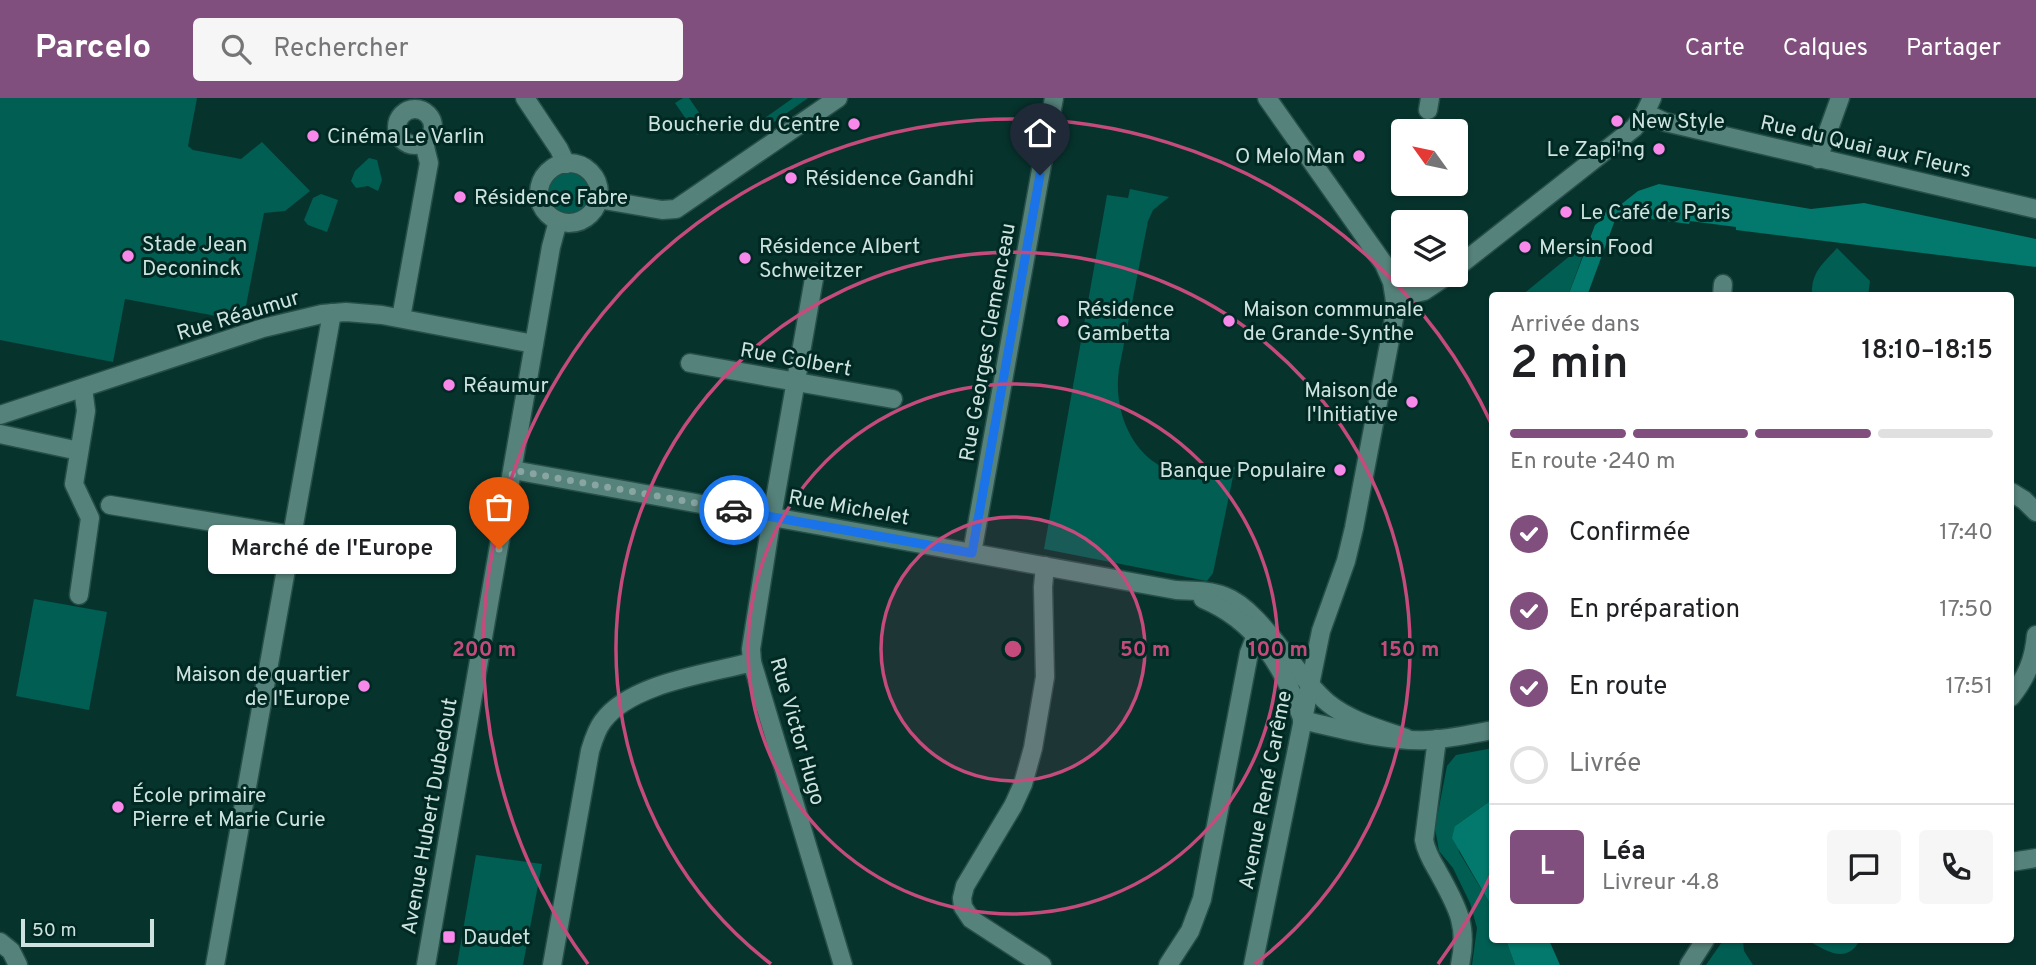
<!DOCTYPE html>
<html lang="fr">
<head>
<meta charset="utf-8">
<style>
  :root { --surface:#fff; --page:#f6f6f6; --text:#202124; --muted:#757577; --line:#e0e0e0; --accent:#814f7d }
  body { margin:0; font-family:Overpass,sans-serif; background:var(--page); color:var(--text); height:100vh; display:flex; flex-direction:column; font-size:26px; white-space:nowrap }
  * { box-sizing:border-box; margin:0 }
  p { font-size:23px; color:var(--muted) }
  .icon { flex:none; width:38px; height:38px; fill:none; stroke:currentColor; stroke-width:2; stroke-linecap:round; stroke-linejoin:round }
  .map { position:relative; flex:1; overflow:hidden }
  .drawer { position:absolute; left:1489px; top:194px; width:525px; height:651px; display:flex; flex-direction:column; background:var(--surface); border-radius:7px; box-shadow:0 2px 5px #0004 }
  .drawer>* { flex:none }
  .needle { width:46px; rotate:303deg }
  .buttons { position:absolute; left:1391px; top:21px; display:grid; gap:14px }
  .buttons a { display:grid; place-items:center; width:77px; height:77px; border-radius:7px; background:var(--surface); box-shadow:0 2px 5px #0004; font-size:35px }
  .scale { position:absolute; left:21px; bottom:18px; width:133px; box-sizing:border-box; padding-left:7px; border:4px solid #cee3df; border-top:0; font-size:19px; line-height:24px; white-space:nowrap; color:#cee3df; -webkit-text-stroke:5px #002923; paint-order:stroke }
  .pin { position:absolute; display:grid; place-items:center; width:60px; height:60px; color:#fff; margin:-72px -30px; border-radius:50% 50% 50% 0; rotate:-45deg; box-shadow:0 0 7px #0007 }
  .pin .icon { rotate:45deg }
  .courier { position:absolute; display:grid; place-items:center; width:70px; height:70px; margin:-35px; border:5px solid #1a73e8; border-radius:50%; background:#fff; color:#222; box-shadow:0 2px 9px #0007 }
  .bubble { position:absolute; height:49px; border-radius:7px; background:var(--surface); box-shadow:0 2px 5px #0004; font-size:23px; font-weight:600; line-height:49px; text-align:center }
  .headline em { font-style:normal; font-weight:600 }
  .headline div { display:flex; flex-direction:column-reverse }
  .headline { display:flex; align-items:center; justify-content:space-between; height:119px; padding:0 21px }
  h1 { font-size:46px; font-weight:600; line-height:52px }
  .bar { display:grid; grid-template-columns:repeat(4,1fr); gap:10px 7px; align-content:center; height:84px; padding:0 21px }
  .bar i { height:9px; border-radius:5px; background:var(--line) }
  .bar .current { background:var(--accent) }
  .bar p { grid-column:span 4 }
  .line { display:flex; align-items:center; gap:18px; padding:0 21px; border-top:2px solid var(--line) }
  .line div { flex:1 }
  .round { display:grid; place-items:center; flex:none; width:74px; height:74px; border-radius:7px; background:var(--page) }
  ol { padding:0 21px; list-style:none }
  li { display:flex; align-items:center; gap:21px; height:77px }
  li p { margin-inline-start:auto }
  li .icon { padding:7px; border-radius:50%; background:var(--accent); color:#fff; stroke-width:4 }
  li:last-child { color:var(--muted) }
  li i { width:38px; height:38px; border:4px solid var(--line); border-radius:50% }
  header { display:flex; align-items:center; gap:42px; box-sizing:border-box; height:98px; padding:0 35px; background:var(--accent); color:#fff }
  header strong { font-size:33px }
  nav { display:flex; gap:38px; margin-inline-start:auto; font-size:24px }
  .search { width:490px; height:63px; background:var(--page); display:flex; align-items:center; gap:18px; box-sizing:border-box; padding:0 24px; border-radius:7px; color:var(--muted); font-size:26px }
  .map>svg:first-child { display:block }
  .green { fill:#015e53 }
  .water { fill:#02796c }
  .lines { fill:none; stroke-linecap:round; stroke-linejoin:round }
  .stream { stroke:#02796c; stroke-width:5 }
  .minor-casing { stroke:#274f49; stroke-width:21 }
  .minor { stroke:#55827a; stroke-width:18 }
  .done { stroke:#88a5a1; stroke-width:7; stroke-dasharray:0 12.6 }
  .route { stroke:#1a73e8; stroke-width:9 }
  .ring { fill:none; stroke:#c54b7c; stroke-width:3.5 }
  .poi-dot { fill:#f888ea; stroke:#002923; stroke-width:2.5 }
  .labels { text-anchor:middle; stroke-width:6; stroke-linejoin:round; paint-order:stroke }
  .poi-label { font-size:21px; fill:#cee3df; stroke:#002923; text-anchor:start }
  .street-label { font-size:21px; fill:#cee3df; stroke:#002923 }
  .centre { fill:#c54b7c; stroke:#002923; stroke-width:3.5 }
  .ring-label { font-size:21px; text-anchor:middle; font-weight:bold; fill:#c54b7c; stroke:#002923; stroke-width:6; stroke-linejoin:round; paint-order:stroke }
</style>
</head>
<body>
<header>
<strong>Parcelo</strong>
<div class="search"><svg class="icon" aria-label="search" viewBox="0 0 24 24"><circle cx="10" cy="10" r="6"/><path d="M15 15l6 6"/></svg>Rechercher</div>
<nav><a>Carte</a><a>Calques</a><a>Partager</a></nav>
</header>
<div class="map">
<svg width="2036" height="867" viewBox="0 0 2036 867">
  <rect width="100%" height="100%" fill="#07332d"/>
  <!-- green -->
  <g class="green">
    <polygon points="0,0 197,0 188,48 193,52 241,61 262,44 310,93 285,113 264,115 243,223 125,201 113,264 0,242"/>
    <polygon points="683,0 689,0 709,29 697,37 675,5"/>
    <polygon points="793,0 808,0 757,36 752,29"/>
    <polygon points="369,60 377,62 382,82 378,93 368,88 356,90 351,83 355,73"/>
    <circle cx="569" cy="96" r="22"/>
    <path d="M1130,91l39,8 -16,13 -5,11 -29,148c-7,46 18,101 69,105 16,2 32,-3 47,-7l-22,106 -6,8 -163,-32 63,-354 21,3z"/>
    <polygon points="321,96 338,102 327,134 308,127 304,122 313,100"/>
    <polygon points="1588,143 1568,198 1521,198"/>
    <path d="M1837,150l33,33 -2,15h-56c-1,-24 10,-31 25,-48z"/>
    <polygon points="34,501 107,514 89,612 16,598"/>
    <polygon points="1493,650 1493,701 1455,728 1459,754 1493,811 1493,842 1506,842 1515,867 1472,867 1477,830 1470,805 1453,770 1439,753 1435,730 1447,668 1456,657"/>
    <polygon points="476,757 542,766 523,867 457,867"/>
    <polygon points="1721,842 1743,842 1744,853 1753,867 1706,867 1722,844"/>
    <path d="M1807,842h53c-14,25 -33,11 -53,0z"/>
  </g>
  <!-- water -->
  <g class="water">
    <polygon points="1659,86 1811,111 1864,105 2036,141 2036,169 1736,132 1736,129 1690,123 1689,126 1629,118 1626,123 1615,122 1587,198 1568,198 1595,127 1638,93"/>
    <polygon points="1493,701 1493,811 1452,740 1455,728"/>
    <polygon points="1506,842 1549,842 1560,867 1515,867"/>
  </g>
  <g class="lines">
    <!-- stream -->
    <polyline class="stream" points="1605,123 1609,112 1619,112"/>
    <defs>
      <g id="minor">
        <polyline points="525,0 559,51 566,66"/>
        <circle cx="415" cy="29" r="18"/>
        <polyline points="1428,12 1430,0"/>
        <polyline points="1645,15 1665,24 2036,111"/>
        <polyline points="1818,61 1840,0"/>
        <circle cx="569" cy="95" r="30"/>
        <polyline points="598,101 662,112 676,111 838,0"/>
        <polyline points="1456,170 1634,30 1645,15 1652,0"/>
        <polyline points="815,175 772,418 751,551 752,564 843,867"/>
        <polyline points="1722,198 1723,186"/>
        <polyline points="1396,200 1424,193 1448,177"/>
        <polyline points="401,220 429,65 424,45"/>
        <polyline points="690,265 893,301"/>
        <polyline points="0,317 263,230 322,216 346,214 382,217 534,246"/>
        <polyline points="0,336 79,353"/>
        <path d="M513,372l663,120c16,1 33,0 48,6 37,13 71,80 104,107 22,18 52,26 78,35"/>
        <polyline points="2011,394 2024,402 2036,414"/>
        <polyline points="110,407 291,437"/>
        <polyline points="972,455 1054,0"/>
        <polyline points="79,497 90,420 74,386 86,313 83,290"/>
        <path d="M1203,501c53,22 80,67 99,119"/>
        <path d="M2011,599c15,-19 23,-37 25,-62"/>
        <path d="M1302,622c40,9 84,22 125,20 22,-1 44,-6 66,-10"/>
        <path d="M1437,641l-13,101c2,11 7,20 13,30 19,35 32,54 23,95"/>
        <polyline points="2011,764 2036,760"/>
        <polyline points="0,844 11,853 18,867"/>
        <polyline points="215,867 332,215"/>
        <polyline points="426,867 551,149 558,123"/>
        <path d="M552,867l38,-214c3,-10 6,-21 13,-30 28,-38 105,-47 149,-59"/>
        <polyline points="1042,867 971,821 963,809 962,800 965,788 1013,708 1023,686 1033,650 1045,579 1043,489 1045,468"/>
        <polyline points="1168,867 1190,833 1202,801 1249,555 1260,527"/>
        <polyline points="1253,867 1321,533 1346,463 1354,430 1396,210 1392,184 1384,166 1267,0"/>
        <polyline points="1689,867 1705,842"/>
      </g>
    </defs>
    <!-- minor casing -->
    <use href="#minor" class="minor-casing"/>
    <!-- minor -->
    <use href="#minor" class="minor"/>
  </g>
  <g class="lines">
    <!-- done -->
    <polyline class="done" points="499,451 513,372 734,412"/>
    <!-- route -->
    <polyline class="route" points="734,412 972,455 1040,77"/>
  </g>
  <!-- distance rings -->
  <circle cx="1013" cy="551" r="132" fill="#c54b7c" fill-opacity=".12"/>
  <g class="ring">
    <circle cx="1013" cy="551" r="132"/>
    <circle cx="1013" cy="551" r="265"/>
    <path d="M771 866A397 397 0 1 1 1255 866"/>
    <path d="M1492 775A529 529 0 0 1 1438 866M588 866A529 529 0 1 1 1492 327"/>
  </g>
  <!-- markers -->
  <g class="poi-dot">
    <circle cx="1617" cy="23" r="7"/>
    <circle cx="854" cy="26" r="7"/>
    <circle cx="313" cy="38" r="7"/>
    <circle cx="1659" cy="51" r="7"/>
    <circle cx="1359" cy="58" r="7"/>
    <circle cx="791" cy="80" r="7"/>
    <circle cx="460" cy="99" r="7"/>
    <circle cx="1566" cy="114" r="7"/>
    <circle cx="1525" cy="149" r="7"/>
    <circle cx="128" cy="158" r="7"/>
    <circle cx="745" cy="160" r="7"/>
    <circle cx="1063" cy="223" r="7"/>
    <circle cx="1229" cy="223" r="7"/>
    <circle cx="449" cy="287" r="7"/>
    <circle cx="1412" cy="304" r="7"/>
    <circle cx="1340" cy="372" r="7"/>
    <circle cx="364" cy="588" r="7"/>
    <circle cx="118" cy="709" r="7"/>
    <rect x="442" y="832" width="14" height="14" rx="3.5"/>
  </g>
  <g class="labels">
    <!-- poi labels -->
    <g class="poi-label">
      <text x="1631" y="30">New Style</text>
      <text x="840" y="33" text-anchor="end">Boucherie du Centre</text>
      <text x="327" y="45">Cinéma Le Varlin</text>
      <text x="1645" y="58" text-anchor="end">Le Zapi'ng</text>
      <text x="1345" y="65" text-anchor="end">O Melo Man</text>
      <text x="805" y="87">Résidence Gandhi</text>
      <text x="474" y="106">Résidence Fabre</text>
      <text x="1580" y="121">Le Café de Paris</text>
      <text x="142" y="153">Stade Jean<tspan x="142" dy="24">Deconinck</tspan></text>
      <text x="759" y="155">Résidence Albert<tspan x="759" dy="24">Schweitzer</tspan></text>
      <text x="1539" y="156">Mersin Food</text>
      <text x="1077" y="218">Résidence<tspan x="1077" dy="24">Gambetta</tspan></text>
      <text x="1243" y="218">Maison communale<tspan x="1243" dy="24">de Grande-Synthe</tspan></text>
      <text x="463" y="294">Réaumur</text>
      <text x="1398" y="299" text-anchor="end">Maison de<tspan x="1398" dy="24">l'Initiative</tspan></text>
      <text x="1326" y="379" text-anchor="end">Banque Populaire</text>
      <text x="350" y="583" text-anchor="end">Maison de quartier<tspan x="350" dy="24">de l'Europe</tspan></text>
      <text x="132" y="704">École primaire<tspan x="132" dy="24">Pierre et Marie Curie</tspan></text>
      <text x="463" y="846">Daudet</text>
    </g>
    <!-- street labels -->
    <g class="street-label">
      <text transform="translate(1866 48) rotate(13)" y="7">Rue du Quai aux Fleurs</text>
      <text transform="translate(238 217) rotate(-17)" y="7">Rue Réaumur</text>
      <text transform="translate(987 244) rotate(-80)" y="7">Rue Georges Clemenceau</text>
      <text transform="translate(796 261) rotate(10)" y="7">Rue Colbert</text>
      <text transform="translate(849 409) rotate(10)" y="7">Rue Michelet</text>
      <text transform="translate(798 633) rotate(74)" y="7">Rue Victor Hugo</text>
      <text transform="translate(1265 692) rotate(-79)" y="7">Avenue René Carême</text>
      <text transform="translate(429 718) rotate(-80)" y="7">Avenue Hubert Dubedout</text>
    </g>
  </g>
  <circle cx="1013" cy="551" r="10" class="centre"/>
  <g class="ring-label">
    <text x="1145" y="558">50 m</text>
    <text x="1278" y="558">100 m</text>
    <text x="1410" y="558">150 m</text>
    <text x="484" y="558">200 m</text>
  </g>
</svg>
<div class="buttons">
<a><svg class="needle" viewBox="-14 -14 28 28"><path d="M0-13l5 13h-10z" fill="#e53935"/><path d="M0 13l5-13h-10z" fill="#757577"/></svg></a>
<a><svg class="icon" aria-label="layers" viewBox="0 0 24 24"><path d="M12 4l9 5-9 5-9-5zM3 14l9 5 9-5"/></svg></a>
</div>
<div class="scale">50 m</div>
<div class="pin" style="left:499px;top:451px;background:#ea580c"><svg class="icon" aria-label="bag" viewBox="0 0 24 24"><path d="M5 8h14l-1 12H6zM9 8a3 3 0 0 1 6 0"/></svg></div>
<div class="pin" style="left:1040px;top:77px;background:#1f2937"><svg class="icon" aria-label="home" viewBox="0 0 24 24"><path d="M3 11l9-7 9 7M6 9v11h12V9"/></svg></div>
<div class="courier" style="left:734px;top:412px"><svg class="icon" aria-label="car" viewBox="0 0 24 24"><path d="M5 17H2v-5l4-1 3-4h7l3 4 3 1v5h-3M9 17h6M6 11h13"/><circle cx="7" cy="17" r="2"/><circle cx="17" cy="17" r="2"/></svg></div>
<div class="bubble" style="left:208px;top:427px;width:248px">Marché de l'Europe</div>
<section class="drawer">
<div class="headline"><div><h1>2 min</h1><p>Arrivée dans</p></div><em>18:10–18:15</em></div>
<div class="bar"><i class="current"></i><i class="current"></i><i class="current"></i><i></i><p>En route · 240 m</p></div>
<ol>
<li><svg class="icon" aria-label="check" viewBox="0 0 24 24"><path d="M5 12l5 5 9-10"/></svg>Confirmée<p>17:40</p></li>
<li><svg class="icon" aria-label="check" viewBox="0 0 24 24"><path d="M5 12l5 5 9-10"/></svg>En préparation<p>17:50</p></li>
<li><svg class="icon" aria-label="check" viewBox="0 0 24 24"><path d="M5 12l5 5 9-10"/></svg>En route<p>17:51</p></li>
<li><i></i>Livrée</li>
</ol>
<div class="line" style="height:126px"><b class="round" style="background:var(--accent);color:#fff">L</b><div><b>Léa</b><p>Livreur · 4.8</p></div><a class="round"><svg class="icon" aria-label="chat" viewBox="0 0 24 24"><path d="M4 5h16v11H9l-5 4z"/></svg></a><a class="round"><svg class="icon" aria-label="phone" viewBox="0 0 24 24"><path d="M5 4h4l2 5-3 2q2 4 5 5l2-3 5 2v4C11 20 4 13 5 4z"/></svg></a></div>
</section>
</div>
</body>
</html>
